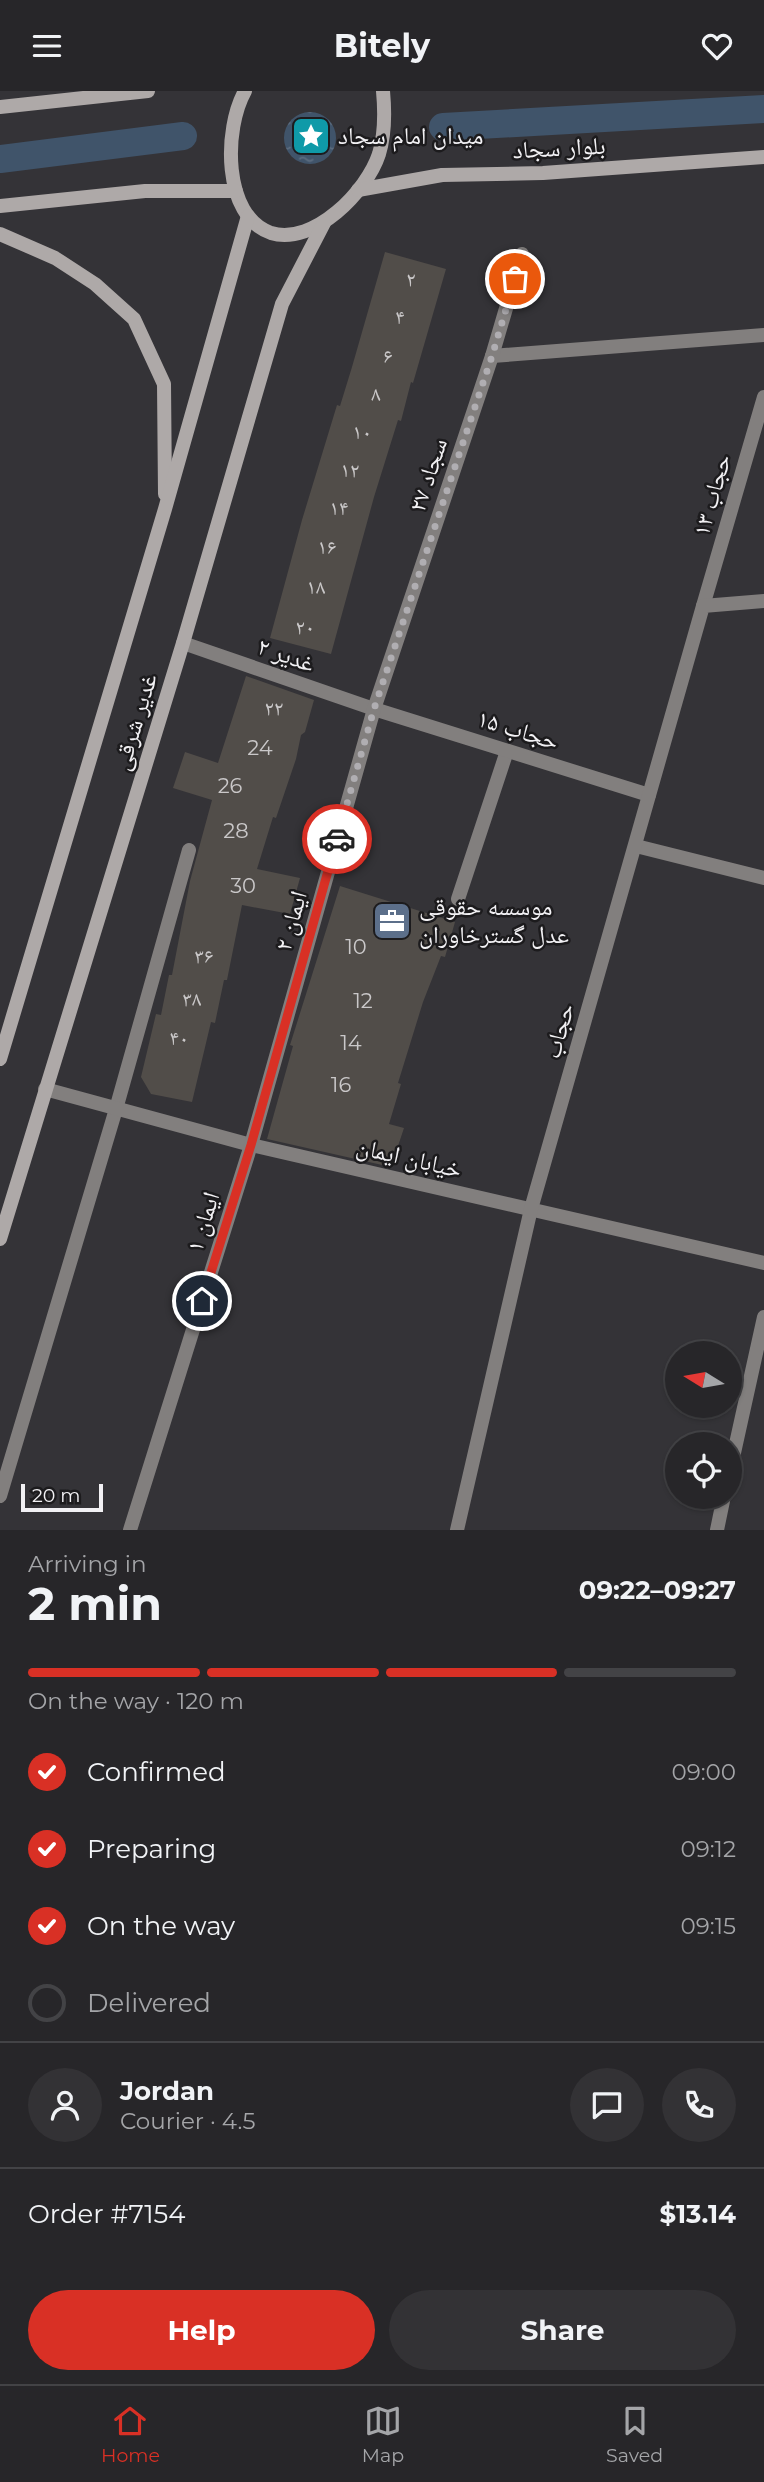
<!DOCTYPE html>
<html lang="en">
<head>
<meta charset="utf-8">
<style>
  :root { --surface:#272629; --page:#333235; --text:#f1f3f6; --muted:#a4a5a8; --line:#434346; --accent:#d93025 }
  body { margin:0; font-family:Montserrat,"Noto Naskh Arabic",sans-serif; background:var(--page); color:var(--text); height:100vh; display:flex; flex-direction:column; font-size:26px; white-space:nowrap }
  * { box-sizing:border-box; margin:0 }
  p { font-size:23px; color:var(--muted) }
  .icon { flex:none; width:38px; height:38px; fill:none; stroke:currentColor; stroke-width:2; stroke-linecap:round; stroke-linejoin:round }
  .map { position:relative; height:1439px; overflow:hidden }
  .drawer { display:flex; flex-direction:column; background:var(--surface); flex:1 }
  .drawer>* { flex:none }
  .needle { width:46px; rotate:281deg }
  .controls { position:absolute; left:665px; top:1250px; display:grid; gap:14px }
  .controls a { display:grid; place-items:center; width:77px; height:77px; border-radius:50%; background:var(--surface); box-shadow:0 2px 5px #0004,0 0 0 2px var(--line); font-size:35px }
  .scale { position:absolute; left:21px; bottom:18px; width:82px; box-sizing:border-box; padding-left:7px; border:4px solid #f2f1f4; border-top:0; font-size:19px; line-height:24px; white-space:nowrap; color:#f2f1f4; -webkit-text-stroke:5px #1c1b1d; paint-order:stroke }
  .pin { position:absolute; display:grid; place-items:center; width:60px; height:60px; color:#fff; margin:-30px; border:4px solid #fff; border-radius:50%; box-shadow:0 2px 7px #0007 }
  .courier { position:absolute; display:grid; place-items:center; width:70px; height:70px; margin:-35px; border:5px solid #d93025; border-radius:50%; background:#fff; color:#222; box-shadow:0 2px 9px #0007 }
  .head em { font-style:normal; font-weight:700 }
  .head div { display:flex; flex-direction:column-reverse }
  .head { display:flex; align-items:center; justify-content:space-between; height:119px; padding:0 28px }
  h1 { font-size:46px; font-weight:700; line-height:52px }
  .bar { display:grid; grid-template-columns:repeat(4,1fr); gap:10px 7px; align-content:center; height:84px; padding:0 28px }
  .bar i { height:9px; border-radius:5px; background:var(--line) }
  .bar .current { background:var(--accent) }
  .bar p { grid-column:span 4 }
  .line { display:flex; align-items:center; gap:18px; padding:0 28px; border-top:2px solid var(--line) }
  .line div { flex:1 }
  .round { display:grid; place-items:center; flex:none; width:74px; height:74px; border-radius:37px; background:var(--page) }
  ol { padding:0 28px; list-style:none }
  li { display:flex; align-items:center; gap:21px; height:77px }
  li p { margin-inline-start:auto }
  li .icon { padding:7px; border-radius:50%; background:var(--accent); color:#fff; stroke-width:4 }
  li:last-child { color:var(--muted) }
  li i { width:38px; height:38px; border:4px solid var(--line); border-radius:50% }
  .cta { display:flex; gap:14px; margin-top:auto; padding:14px 28px }
  .cta a { flex:1; height:80px; border-radius:42px; background:var(--accent); color:#fff; font-size:28px; font-weight:700; line-height:80px; text-align:center }
  .cta a+a { background:var(--page); color:var(--text) }
  header { display:flex; justify-content:space-between; align-items:center; height:91px; padding:0 28px; background:var(--surface); font-size:32px; font-weight:700 }
  .dock { display:flex; justify-content:space-around; align-items:center; height:98px; border-top:2px solid var(--line); background:var(--surface); font-size:19px; color:var(--muted) }
  .dock a { display:grid; justify-items:center; gap:4px }
  .dock .current { color:var(--accent) }
  .map>svg:first-child { display:block }
  .water { fill:url(#water-ripples) }
  .lines { fill:none; stroke-linecap:round; stroke-linejoin:round }
  .canal { stroke:#40546a; stroke-width:28 }
  .building { fill:#514d49 }
  .lane { stroke:#827f7e; stroke-width:14 }
  .street { stroke:#827f7e; stroke-width:14 }
  .secondary { stroke:#aea9a8; stroke-width:14 }
  .done { stroke:#b0aeb2; stroke-width:7; stroke-dasharray:0 12.6 }
  .route { stroke:#d93025; stroke-width:9 }
  .labels { text-anchor:middle; stroke-width:5; stroke-linejoin:round; paint-order:stroke }
  .number-label { font-size:21px; fill:#cac8c9 }
  .poi-label { font-size:24px; fill:#f2f1f4; stroke:#1c1b1d; text-anchor:start }
  .street-label { font-size:24px; fill:#f2f1f4; stroke:#1c1b1d }
</style>
</head>
<body>
<header><svg class="icon" aria-label="menu" viewBox="0 0 24 24"><path d="M4 6h16M4 12h16M4 18h16"/></svg>Bitely<svg class="icon" aria-label="heart" viewBox="0 0 24 24"><path d="M12 20l-8-8c-3-5 5-10 8-4 3-6 11-1 8 4z"/></svg></header>
<div class="map">
<svg width="764" height="1439" viewBox="0 0 764 1439">
  <defs>
    <pattern id="water-ripples" width="26" height="14" patternUnits="userSpaceOnUse" patternTransform="scale(1.75)"><rect width="26" height="14" fill="#40546a"/><path d="M2 4q2-2 4 0t4 0M15 11q2-2 4 0t4 0" fill="none" stroke="#5c6d80"/></pattern>
  </defs>
  <rect width="100%" height="100%" fill="#343337"/>
  <!-- water -->
  <circle class="water" cx="310" cy="47" r="26"/>
  <g class="lines">
    <!-- canal -->
    <g class="canal">
      <polyline points="443,36 764,18"/>
      <polyline points="0,68 183,45"/>
    </g>
  </g>
  <!-- building -->
  <g class="building">
    <polygon points="385,161 446,178 413,292 411,291 401,330 398,329 374,406 331,563 270,547 302,429 337,314 340,315 352,276"/>
    <polygon points="246,585 314,609 305,641 301,644 296,668 276,727 273,726 257,778 300,787 290,823 242,814 227,889 224,889 215,932 211,931 192,1011 151,1003 141,986 156,923 161,924 169,884 172,884 190,790 212,709 173,697 185,661 218,672"/>
    <polygon points="340,795 455,831 445,866 441,865 423,911 398,992 401,993 389,1033 404,1037 391,1076 267,1048 293,955 290,954"/>
  </g>
  <g class="lines">
    <!-- lane -->
    <g class="lane">
      <polyline points="183,552 374,618"/>
      <polyline points="458,808 507,660"/>
      <polyline points="0,1405 116,1018 189,759"/>
    </g>
    <!-- street -->
    <g class="street">
      <polyline points="492,265 764,244"/>
      <polyline points="703,515 764,306"/>
      <polyline points="374,618 649,704"/>
      <polyline points="636,755 764,787"/>
      <polyline points="45,998 251,1054 764,1172"/>
      <polyline points="730,1380 764,1226"/>
      <polyline points="130,1439 251,1054 374,618 492,265 522,163"/>
      <polyline points="457,1439 531,1118 703,515 764,510"/>
      <polyline points="717,1439 724,1405"/>
    </g>
    <!-- secondary -->
    <g class="secondary">
      <path d="M245,0c-21,37 -23,125 26,142 43,13 96,-42 108,-79 6,-20 6,-42 4,-63"/>
      <polyline points="0,16 148,0"/>
      <polyline points="358,99 442,84 543,82 764,66"/>
      <polyline points="0,115 145,100 236,100"/>
      <polyline points="0,143 55,167 95,193 134,228 164,293 165,403"/>
      <polyline points="0,968 165,418 248,125"/>
      <polyline points="0,1148 183,552 282,213 324,132"/>
    </g>
  </g>
  <g class="lines">
    <!-- done -->
    <polyline class="done" points="337,748 374,618 492,265 515,188"/>
    <!-- route -->
    <polyline class="route" points="202,1210 251,1054 337,748"/>
  </g>
  <!-- icons -->
  <defs>
    <symbol id="sight-square" viewBox="-11 -11 22 22"><rect x="-9" y="-9" width="18" height="18" rx="4" fill="#0f9aa8" stroke="#1c1b1d"/><path d="M0-6L1.8-2.2L6-1.7L2.9 1.2L3.7 5.4L0 3.3L-3.7 5.4L-2.9 1.2L-6-1.7L-1.8-2.2Z" fill="#fff"/></symbol>
    <symbol id="office-square" viewBox="-11 -11 22 22"><rect x="-9" y="-9" width="18" height="18" rx="4" fill="#5c6f8a" stroke="#1c1b1d"/><path d="M-6-3h4V-5.5h4V-3h4V5H-6ZM-1-4.5V-3h2v-1.5ZM-6 0V1H6V0Z" fill="#fff"/></symbol>
  </defs>
  <g fill-rule="evenodd">
    <use href="#sight-square" x="289" y="23" width="44" height="44"/>
    <use href="#office-square" x="370" y="808" width="44" height="44"/>
  </g>
  <g class="labels">
    <!-- number labels -->
    <g class="number-label">
      <text x="411" y="195">۲</text>
      <text x="400" y="233">۴</text>
      <text x="388" y="272">۶</text>
      <text x="376" y="310">۸</text>
      <text x="362" y="348">۱۰</text>
      <text x="350" y="386">۱۲</text>
      <text x="339" y="424">۱۴</text>
      <text x="327" y="463">۱۶</text>
      <text x="316" y="503">۱۸</text>
      <text x="305" y="543">۲۰</text>
      <text x="274" y="624">۲۲</text>
      <text x="260" y="664">24</text>
      <text x="230" y="702">26</text>
      <text x="236" y="747">28</text>
      <text x="243" y="802">30</text>
      <text x="356" y="863">10</text>
      <text x="204" y="872">۳۶</text>
      <text x="192" y="915">۳۸</text>
      <text x="363" y="917">12</text>
      <text x="179" y="954">۴۰</text>
      <text x="351" y="959">14</text>
      <text x="341" y="1001">16</text>
    </g>
    <!-- poi labels -->
    <g class="poi-label">
      <text x="338" y="53">میدان امام سجاد</text>
      <text x="419" y="824">موسسه حقوقی<tspan x="419" dy="28">عدل گسترخاوران</tspan></text>
    </g>
    <!-- street labels -->
    <g class="street-label">
      <text transform="translate(559 57) rotate(-3)" y="8">بلوار سجاد</text>
      <text transform="translate(428 384) rotate(-72)" y="8">سجاد ۲۷</text>
      <text transform="translate(712 404) rotate(-74)" y="8">حجاب ۱۳</text>
      <text transform="translate(286 564) rotate(19)" y="8">غدیر ۲</text>
      <text transform="translate(135 631) rotate(-73)" y="8">غدیر شرقی</text>
      <text transform="translate(518 639) rotate(17)" y="8">حجاب ۱۵</text>
      <text transform="translate(291 830) rotate(-74)" y="8">ایمان ۲</text>
      <text transform="translate(559 940) rotate(-74)" y="8">حجاب</text>
      <text transform="translate(409 1067) rotate(13)" y="8">خیابان ایمان</text>
      <text transform="translate(203 1131) rotate(-73)" y="8">ایمان ۱</text>
    </g>
  </g>
</svg>
<div class="controls">
<a><svg class="needle" viewBox="-14 -14 28 28"><path d="M0-13l5 13h-10z" fill="#e53935"/><path d="M0 13l5-13h-10z" fill="#a4a5a8"/></svg></a>
<a><svg class="icon" aria-label="locate" viewBox="0 0 24 24"><circle cx="12" cy="12" r="6"/><path d="M12 2v4M12 18v4M2 12h4M18 12h4"/></svg></a>
</div>
<div class="scale">20 m</div>
<div class="pin" style="left:515px;top:188px;background:#ea580c"><svg class="icon" aria-label="bag" viewBox="0 0 24 24"><path d="M5 8h14l-1 12H6zM9 8a3 3 0 0 1 6 0"/></svg></div>
<div class="pin" style="left:202px;top:1210px;background:#1f2937"><svg class="icon" aria-label="home" viewBox="0 0 24 24"><path d="M3 11l9-7 9 7M6 9v11h12V9"/></svg></div>
<div class="courier" style="left:337px;top:748px"><svg class="icon" aria-label="car" viewBox="0 0 24 24"><path d="M5 17H2v-5l4-1 3-4h7l3 4 3 1v5h-3M9 17h6M6 11h13"/><circle cx="7" cy="17" r="2"/><circle cx="17" cy="17" r="2"/></svg></div>
</div>
<section class="drawer">
<div class="head"><div><h1>2 min</h1><p>Arriving in</p></div><em>09:22–09:27</em></div>
<div class="bar"><i class="current"></i><i class="current"></i><i class="current"></i><i></i><p>On the way · 120 m</p></div>
<ol>
<li><svg class="icon" aria-label="check" viewBox="0 0 24 24"><path d="M5 12l5 5 9-10"/></svg>Confirmed<p>09:00</p></li>
<li><svg class="icon" aria-label="check" viewBox="0 0 24 24"><path d="M5 12l5 5 9-10"/></svg>Preparing<p>09:12</p></li>
<li><svg class="icon" aria-label="check" viewBox="0 0 24 24"><path d="M5 12l5 5 9-10"/></svg>On the way<p>09:15</p></li>
<li><i></i>Delivered</li>
</ol>
<div class="line" style="height:126px"><a class="round"><svg class="icon" aria-label="person" viewBox="0 0 24 24"><circle cx="12" cy="8" r="4"/><path d="M4 21q1-7 8-7t8 7"/></svg></a><div><b>Jordan</b><p>Courier · 4.5</p></div><a class="round"><svg class="icon" aria-label="chat" viewBox="0 0 24 24"><path d="M4 5h16v11H9l-5 4z"/></svg></a><a class="round"><svg class="icon" aria-label="phone" viewBox="0 0 24 24"><path d="M5 4h4l2 5-3 2q2 4 5 5l2-3 5 2v4C11 20 4 13 5 4z"/></svg></a></div>
<div class="line" style="height:91px"><div>Order #7154</div><b>$13.14</b></div>
<div class="cta"><a>Help</a><a>Share</a></div>
</section>
<nav class="dock">
<a class="current"><svg class="icon" aria-label="home" viewBox="0 0 24 24"><path d="M3 11l9-7 9 7M6 9v11h12V9"/></svg>Home</a>
<a><svg class="icon" aria-label="map" viewBox="0 0 24 24"><path d="M3 6l6-2 6 2 6-2v14l-6 2-6-2-6 2zM9 4v14M15 6v14"/></svg>Map</a>
<a><svg class="icon" aria-label="saved" viewBox="0 0 24 24"><path d="M7 4h10v16l-5-4-5 4z"/></svg>Saved</a>
</nav>
</body>
</html>
